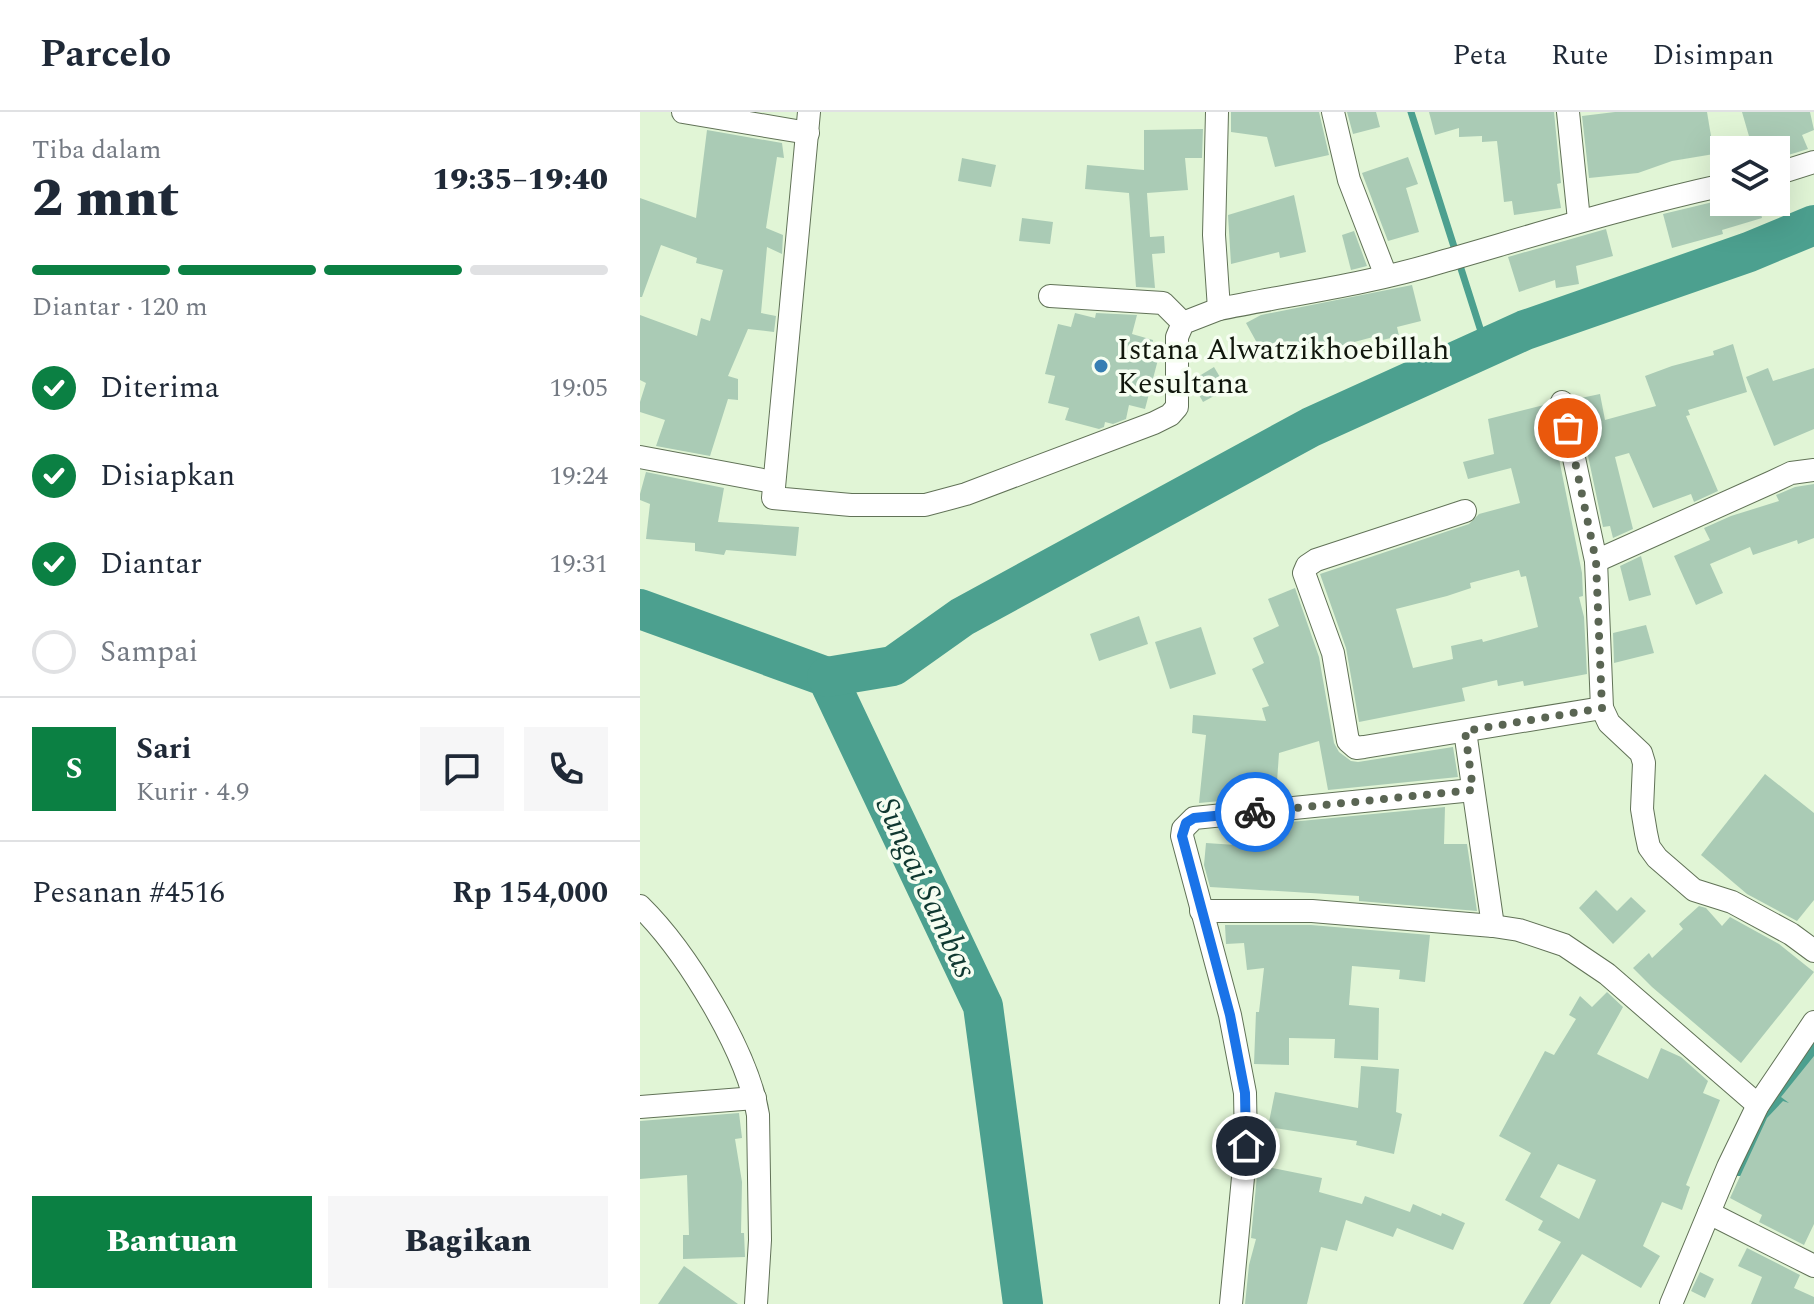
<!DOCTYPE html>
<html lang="id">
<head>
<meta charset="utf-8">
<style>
  :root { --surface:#fff; --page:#f6f6f7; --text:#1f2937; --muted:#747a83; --line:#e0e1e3; --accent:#0b8043 }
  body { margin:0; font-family:Spectral,serif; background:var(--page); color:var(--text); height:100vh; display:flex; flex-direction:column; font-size:30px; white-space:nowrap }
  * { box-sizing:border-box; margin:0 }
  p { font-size:26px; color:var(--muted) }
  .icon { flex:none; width:44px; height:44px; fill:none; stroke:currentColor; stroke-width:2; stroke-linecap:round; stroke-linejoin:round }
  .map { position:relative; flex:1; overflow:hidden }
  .sheet { display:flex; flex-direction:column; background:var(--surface); width:640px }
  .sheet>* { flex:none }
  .tools { position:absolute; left:1070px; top:24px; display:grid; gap:16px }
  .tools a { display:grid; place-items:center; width:80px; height:80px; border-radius:0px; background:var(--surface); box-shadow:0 8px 32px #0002; font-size:40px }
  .pin { position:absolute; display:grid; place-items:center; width:68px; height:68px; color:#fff; margin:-34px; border:4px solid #fff; border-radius:50%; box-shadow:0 2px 8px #0007 }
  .courier { position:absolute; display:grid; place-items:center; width:80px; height:80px; margin:-40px; border:6px solid #1a73e8; border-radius:50%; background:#fff; color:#222; box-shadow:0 2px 10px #0007 }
  .summary em { font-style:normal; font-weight:800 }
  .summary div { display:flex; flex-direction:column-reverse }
  .summary { display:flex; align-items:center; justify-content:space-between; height:136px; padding:0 32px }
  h1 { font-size:52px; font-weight:800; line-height:60px }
  .bar { display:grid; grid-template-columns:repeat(4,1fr); gap:12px 8px; align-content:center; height:96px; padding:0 32px }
  .bar i { height:10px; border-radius:6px; background:var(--line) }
  .bar .active { background:var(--accent) }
  .bar p { grid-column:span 4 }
  .line { display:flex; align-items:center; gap:20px; padding:0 32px; border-top:2px solid var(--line) }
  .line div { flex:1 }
  .round { display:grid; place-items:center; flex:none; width:84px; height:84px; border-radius:0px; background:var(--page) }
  ol { padding:0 32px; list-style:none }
  li { display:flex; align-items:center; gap:24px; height:88px }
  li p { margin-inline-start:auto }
  li .icon { padding:8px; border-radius:50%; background:var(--accent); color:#fff; stroke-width:4 }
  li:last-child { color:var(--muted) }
  li i { width:44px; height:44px; border:4px solid var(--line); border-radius:50% }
  .button { display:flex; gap:16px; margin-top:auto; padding:16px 32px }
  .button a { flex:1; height:92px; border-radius:0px; background:var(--accent); color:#fff; font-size:32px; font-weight:800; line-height:92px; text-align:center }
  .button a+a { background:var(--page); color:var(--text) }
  header { display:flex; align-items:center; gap:48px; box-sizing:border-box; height:112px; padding:0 40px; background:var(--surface); border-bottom:2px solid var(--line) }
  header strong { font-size:38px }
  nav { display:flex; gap:44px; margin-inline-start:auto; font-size:28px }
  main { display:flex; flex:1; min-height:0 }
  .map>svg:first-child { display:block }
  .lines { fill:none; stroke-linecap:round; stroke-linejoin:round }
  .stream { stroke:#4ca08f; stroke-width:7 }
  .canal { stroke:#4ca08f; stroke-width:24 }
  .river { stroke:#4ca08f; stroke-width:40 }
  .building { fill:#aacbb5; fill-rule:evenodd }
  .minor-casing { stroke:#617257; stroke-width:24 }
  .minor { stroke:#fff; stroke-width:22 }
  .done { stroke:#5a6553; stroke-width:8; stroke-dasharray:0 14.4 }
  .route { stroke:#1a73e8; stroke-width:10 }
  .poi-dot { fill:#367eb3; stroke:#f6fef1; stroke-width:3 }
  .labels { text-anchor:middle; stroke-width:7; stroke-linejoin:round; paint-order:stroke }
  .poi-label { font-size:30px; fill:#11170d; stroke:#f6fef1; text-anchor:start }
  .water-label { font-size:32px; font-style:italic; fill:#0f3830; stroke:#f6fef1 }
</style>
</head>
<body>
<header>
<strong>Parcelo</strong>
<nav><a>Peta</a><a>Rute</a><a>Disimpan</a></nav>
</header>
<main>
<section class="sheet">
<div class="summary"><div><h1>2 mnt</h1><p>Tiba dalam</p></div><em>19:35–19:40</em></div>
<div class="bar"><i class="active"></i><i class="active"></i><i class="active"></i><i></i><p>Diantar · 120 m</p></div>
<ol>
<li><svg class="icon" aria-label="check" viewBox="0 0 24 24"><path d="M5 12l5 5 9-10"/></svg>Diterima<p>19:05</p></li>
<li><svg class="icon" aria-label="check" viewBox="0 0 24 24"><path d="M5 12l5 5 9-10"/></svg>Disiapkan<p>19:24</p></li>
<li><svg class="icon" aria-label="check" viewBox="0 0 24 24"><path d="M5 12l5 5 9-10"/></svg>Diantar<p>19:31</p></li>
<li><i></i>Sampai</li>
</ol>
<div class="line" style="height:144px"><b class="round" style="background:var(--accent);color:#fff">S</b><div><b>Sari</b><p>Kurir · 4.9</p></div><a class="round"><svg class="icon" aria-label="chat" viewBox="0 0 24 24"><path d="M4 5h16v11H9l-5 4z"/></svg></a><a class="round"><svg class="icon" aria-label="phone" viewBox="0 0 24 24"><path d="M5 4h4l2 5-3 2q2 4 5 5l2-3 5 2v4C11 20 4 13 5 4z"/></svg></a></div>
<div class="line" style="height:104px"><div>Pesanan #4516</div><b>Rp 154,000</b></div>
<div class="button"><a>Bantuan</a><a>Bagikan</a></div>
</section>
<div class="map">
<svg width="1174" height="1192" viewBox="0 0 1174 1192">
  <rect width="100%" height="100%" fill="#e1f5d6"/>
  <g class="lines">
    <!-- stream -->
    <polyline class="stream" points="771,0 846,235"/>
    <!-- canal -->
    <polyline class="canal" points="1100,1052 1106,1037 1174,937"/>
    <!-- river -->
    <g class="river">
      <polyline points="0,497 187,565 343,894 383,1192"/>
      <polyline points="187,565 253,554 322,505 671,315 885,218 1109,140 1174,113"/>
    </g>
  </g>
  <!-- building -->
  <g class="building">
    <polygon points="591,0 679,0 689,43 635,55 627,25 591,20"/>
    <polygon points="707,0 736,0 740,15 713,22"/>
    <polygon points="789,0 914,0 921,71 917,72 921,96 874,103 872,89 864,90 857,29 842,30 842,24 819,25 819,16 795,23"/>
    <polygon points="975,0 1067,0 1074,42 1032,49 998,61 949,66 942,4"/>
    <polygon points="1102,0 1170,0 1174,18 1162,23 1168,37 1145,44 1140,31 1113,38"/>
    <polygon points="563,17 562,46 545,46 548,78 507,81 510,125 524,124 525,141 512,142 515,176 496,175 489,81 445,77 447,53 504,58 504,18"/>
    <polygon points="67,18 142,31 144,46 137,45 126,116 143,123 142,142 127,135 121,201 136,204 134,220 108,217 88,264 98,267 98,288 88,287 70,344 16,334 25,308 0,300 0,290 6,271 0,268 0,203 57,224 61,206 70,209 83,158 56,151 57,146 21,133 2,185 0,185 0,86 56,106"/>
    <polygon points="768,45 778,72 766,76 779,120 748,129 722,61"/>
    <polygon points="322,46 356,53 351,75 318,69"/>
    <polygon points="654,83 666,140 640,146 639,140 591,152 588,103"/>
    <polygon points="1073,90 1118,90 1122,106 1082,118 1083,122 1032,136 1023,102"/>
    <polygon points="382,106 413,110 410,132 379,129"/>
    <polygon points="966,117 973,144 936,154 939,172 916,176 915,168 879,180 868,145"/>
    <polygon points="714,119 727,154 711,158 702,123"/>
    <polygon points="772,173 781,209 757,215 759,224 734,230 733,225 655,246 652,235 627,249 606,211 621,203"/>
    <polygon points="435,201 455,206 456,201 497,203 492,222 513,228 511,238 520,240 505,297 489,293 486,307 473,312 465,310 464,315 459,317 425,308 429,296 408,291 415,264 405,262 418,212 431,215"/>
    <polygon points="1093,232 1107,280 1048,298 1050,303 1046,304 1078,379 1054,390 1051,382 1013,396 989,341 975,345 993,417 973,426 970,414 963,415 936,287 960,282 965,308 1016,294 1005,264 1032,254 1074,243 1073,239"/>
    <polygon points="574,255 587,277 563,290 551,269"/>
    <polygon points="1128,256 1133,269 1174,256 1174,317 1134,334 1106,265"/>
    <path d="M908,292l34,169 1,23 -4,1 5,20 3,57 -63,12 -1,-5 -25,5 -1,-6 -35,8 3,13 -106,21 -13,-74 -26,-74 149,-50 10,-10 41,-11 -9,-35 -43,11 -5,-17 31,-8 -6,-35zM879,458l2,7 5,-1 12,51 -55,15 -1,-3 -31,7 2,13 -40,9 -17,-59 51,-13 24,-8 -1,-5z"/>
    <polygon points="6,360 84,376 78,410 159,415 156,444 86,438 84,443 55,439 55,431 6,427 10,392 0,388 0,382"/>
    <polygon points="1174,372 1174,426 1158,432 1157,428 1113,443 1110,435 1070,452 1083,481 1056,493 1034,444 1070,428 1064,416 1091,404 1139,389 1136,383 1155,375"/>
    <polygon points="1001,444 1011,483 989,489 980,454"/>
    <polygon points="655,476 679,545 694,631 699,640 711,649 718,650 813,635 818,665 688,678 679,629 639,641 636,684 559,691 566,623 552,621 553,603 626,609 622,596 629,594 612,557 624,551 613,526 639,514 628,487"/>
    <polygon points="499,504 508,532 459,549 450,522"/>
    <polygon points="1006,513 1014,541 974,551 973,521"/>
    <polygon points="561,515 576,562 530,577 515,530"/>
    <polygon points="1125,662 1174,701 1174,788 1157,809 1107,782 1061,743"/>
    <polygon points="805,695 804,732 827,732 837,799 719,789 719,784 570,775 564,753 566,731 596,733 622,731 620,713"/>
    <polygon points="956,778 977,799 991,785 1006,799 973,832 939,796"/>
    <polygon points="1059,794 1066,796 1082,814 1090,805 1139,832 1174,860 1101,951 1012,875 993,856 1009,841 1012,846 1043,817 1039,812"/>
    <polygon points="585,813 671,813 790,823 785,870 759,867 760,858 712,854 709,893 739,896 738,948 694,946 695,927 649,926 649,953 614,952 616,900 619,900 624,856 607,858 604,831 586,832"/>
    <path d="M967,880l16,15 -26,47 51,25 13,-31 20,9 27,24 -5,12 17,7 -34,85 4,2 -8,23 -20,-8 -19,44 17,10 -19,32 -59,-34 -32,50h-27l38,-62 -23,-12 5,-9 -38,-21 26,-47 -32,-17 46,-85 9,4 22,-36 -7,-4 11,-19 12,11zM918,1052l38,16 -17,39 -39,-22z"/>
    <polygon points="1174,944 1174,1112 1164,1133 1119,1110 1122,1103 1090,1086 1127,1006 1143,989 1149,991 1141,985"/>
    <polygon points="721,954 759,957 756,1000 762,1002 754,1042 716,1033 717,1029 628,1015 635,980 718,996"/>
    <polygon points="99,1001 102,1026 95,1027 102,1070 101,1121 104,1121 105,1145 43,1147 43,1123 49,1123 47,1063 0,1067 0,1009"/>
    <polygon points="618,1053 682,1066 679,1080 722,1092 725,1084 770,1100 773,1092 801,1104 802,1101 825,1111 813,1138 757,1116 753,1125 706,1108 697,1139 681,1135 667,1192 605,1192 609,1153 616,1127 611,1126"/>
    <polygon points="1107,1136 1160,1163 1154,1176 1174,1185 1174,1192 1111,1192 1122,1165 1098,1154"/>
    <polygon points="44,1154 98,1192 18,1192"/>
    <polygon points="1060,1160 1074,1167 1065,1186 1051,1179"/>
  </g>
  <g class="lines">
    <defs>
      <g id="minor">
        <polyline points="43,0 168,21"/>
        <polyline points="169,0 133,386 211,393 285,393 326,382 514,311 530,303 537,295 537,225 543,211 579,197"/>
        <path d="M577,0l-3,123 5,74c74,-15 150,-25 222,-47 94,-27 187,-56 283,-77"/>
        <polyline points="693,0 709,68 746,164"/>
        <polyline points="928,0 939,108"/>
        <polyline points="1136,62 1174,50"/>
        <polyline points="410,184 523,191 543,211"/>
        <polyline points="922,290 956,449 962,596 969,611 1001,641 1004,651 1002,697 1006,721 1009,735 1017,746 1054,778 1092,790 1151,822 1174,839"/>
        <polyline points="0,345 133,370"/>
        <polyline points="825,399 676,448 667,454 664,461 693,541 708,629 716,636 724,635 962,596"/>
        <polyline points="956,449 1132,370 1151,361 1174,358"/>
        <polyline points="825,619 853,814"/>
        <path d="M0,794c46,45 108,146 118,209l2,125 -4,64"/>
        <polyline points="561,799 672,799 853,814 879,818 924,833 967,862 1118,993"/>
        <polyline points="0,995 115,986"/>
        <polyline points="1069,1101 1174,1154"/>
        <polyline points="591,1192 606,1034 605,981 590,903 542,724 543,717 554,706 833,678"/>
        <polyline points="1031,1192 1088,1055 1118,993 1174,910"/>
      </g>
    </defs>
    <!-- minor casing -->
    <use href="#minor" class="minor-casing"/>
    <!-- minor -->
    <use href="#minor" class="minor"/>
  </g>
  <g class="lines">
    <!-- done -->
    <polyline class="done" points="615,700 833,678 825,619 962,596 956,449 928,316"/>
    <!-- route -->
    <polyline class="route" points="606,1034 605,981 590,903 542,724 546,711 554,706 615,700"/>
  </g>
  <!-- markers -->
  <circle class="poi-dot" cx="461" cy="254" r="8"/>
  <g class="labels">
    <!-- poi labels -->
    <g class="poi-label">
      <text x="477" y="247">Istana Alwatzikhoebillah<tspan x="477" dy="34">Kesultana</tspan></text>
    </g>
    <!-- water labels -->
    <g class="water-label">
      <text transform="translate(287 775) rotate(65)" y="11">Sungai Sambas</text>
    </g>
  </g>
</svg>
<div class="tools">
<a><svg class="icon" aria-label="layers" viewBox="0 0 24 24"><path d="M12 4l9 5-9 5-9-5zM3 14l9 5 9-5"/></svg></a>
</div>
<div class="pin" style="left:928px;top:316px;background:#ea580c"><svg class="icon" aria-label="bag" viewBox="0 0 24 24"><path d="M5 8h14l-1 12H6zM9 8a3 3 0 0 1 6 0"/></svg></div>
<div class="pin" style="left:606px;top:1034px;background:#1f2937"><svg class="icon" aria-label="home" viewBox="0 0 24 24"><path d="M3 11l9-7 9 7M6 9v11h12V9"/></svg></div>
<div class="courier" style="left:615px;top:700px"><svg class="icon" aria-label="bike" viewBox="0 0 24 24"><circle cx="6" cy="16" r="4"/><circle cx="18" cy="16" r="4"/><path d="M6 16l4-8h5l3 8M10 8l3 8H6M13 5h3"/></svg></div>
</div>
</main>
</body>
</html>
